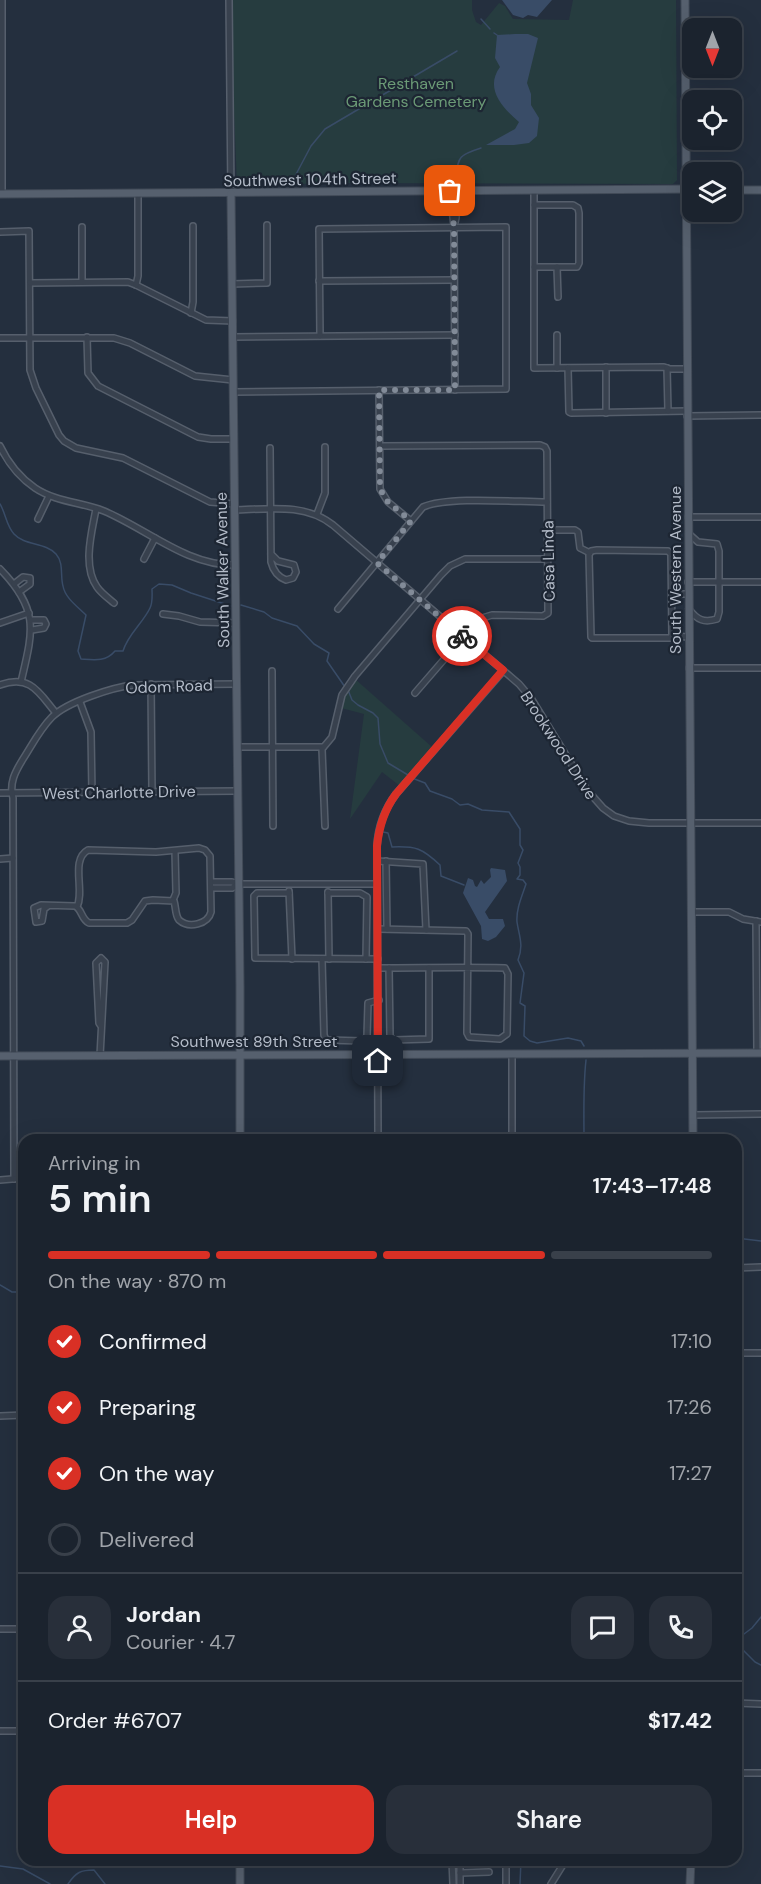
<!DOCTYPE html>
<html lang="en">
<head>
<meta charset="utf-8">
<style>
  :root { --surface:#1b232e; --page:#282f3a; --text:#f1f3f6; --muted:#a0a4aa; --line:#39404a; --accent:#d93025 }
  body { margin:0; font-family:"DM Sans",sans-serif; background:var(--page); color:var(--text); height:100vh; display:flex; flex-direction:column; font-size:22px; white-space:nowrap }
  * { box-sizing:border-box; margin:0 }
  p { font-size:20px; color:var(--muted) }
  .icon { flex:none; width:33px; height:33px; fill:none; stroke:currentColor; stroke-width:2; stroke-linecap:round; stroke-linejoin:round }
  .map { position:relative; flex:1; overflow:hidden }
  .drawer { position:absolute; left:18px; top:1134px; width:724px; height:732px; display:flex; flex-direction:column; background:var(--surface); border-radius:18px; box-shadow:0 6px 24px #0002,0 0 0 2px var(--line) }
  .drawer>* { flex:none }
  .needle { width:39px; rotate:180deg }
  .tools { position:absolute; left:682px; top:18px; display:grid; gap:12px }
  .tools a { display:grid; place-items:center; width:60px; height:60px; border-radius:12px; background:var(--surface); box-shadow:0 6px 24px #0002,0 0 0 2px var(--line); font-size:30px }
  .pin { position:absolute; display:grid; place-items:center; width:51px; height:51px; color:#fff; margin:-26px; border-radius:12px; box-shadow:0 3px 9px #0006 }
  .courier { position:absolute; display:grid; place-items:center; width:60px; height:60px; margin:-30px; border:4px solid #d93025; border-radius:50%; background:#fff; color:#222; box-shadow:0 2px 8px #0007 }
  .headline em { font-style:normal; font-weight:600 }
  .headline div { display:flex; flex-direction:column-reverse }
  .headline { display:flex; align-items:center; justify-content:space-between; height:102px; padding:0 30px }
  h1 { font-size:39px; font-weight:600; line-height:45px }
  .bar { display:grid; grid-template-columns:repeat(4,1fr); gap:9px 6px; align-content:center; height:72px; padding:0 30px }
  .bar i { height:8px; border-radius:4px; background:var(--line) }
  .bar .selected { background:var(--accent) }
  .bar p { grid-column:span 4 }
  .line { display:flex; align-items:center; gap:15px; padding:0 30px; border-top:2px solid var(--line) }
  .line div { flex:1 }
  .round { display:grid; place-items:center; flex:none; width:63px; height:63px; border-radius:18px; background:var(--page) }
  ol { padding:0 30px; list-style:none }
  li { display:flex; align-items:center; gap:18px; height:66px }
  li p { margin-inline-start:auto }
  li .icon { padding:6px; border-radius:50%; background:var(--accent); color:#fff; stroke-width:4 }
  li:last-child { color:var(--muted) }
  li i { width:33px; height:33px; border:3px solid var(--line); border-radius:50% }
  .cta { display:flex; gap:12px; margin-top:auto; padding:12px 30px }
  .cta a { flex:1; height:69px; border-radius:18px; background:var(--accent); color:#fff; font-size:24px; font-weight:600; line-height:69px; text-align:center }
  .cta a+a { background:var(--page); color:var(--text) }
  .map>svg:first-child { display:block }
  .green { fill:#263c3f }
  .water { fill:#394c67 }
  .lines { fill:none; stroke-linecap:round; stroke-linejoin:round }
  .stream { stroke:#394c67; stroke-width:1.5 }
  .minor-casing { stroke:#565f6c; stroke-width:8 }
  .major-casing { stroke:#414a57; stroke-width:9 }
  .minor { stroke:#38414e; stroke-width:5 }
  .major { stroke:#56606e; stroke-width:7 }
  .done { stroke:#828b98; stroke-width:6; stroke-dasharray:0 10.8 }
  .route { stroke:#d93025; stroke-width:8 }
  .labels { text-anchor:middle; stroke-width:4.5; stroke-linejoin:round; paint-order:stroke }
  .park-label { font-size:16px; fill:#6b9a76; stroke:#1d2633 }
  .street-label { font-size:16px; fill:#b4bcc9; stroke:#1d2633 }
</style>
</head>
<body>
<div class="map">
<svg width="761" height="1884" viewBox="0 0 761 1884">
  <rect width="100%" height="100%" fill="#242f3e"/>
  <!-- green -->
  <g class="green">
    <polygon points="232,0 472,0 472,10 476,22 481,25 499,3 505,6 513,19 569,20 573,0 676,0 677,180 673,184 332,183 237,186 233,84"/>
    <polygon points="355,679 432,747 400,786 382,772 350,819 364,714 341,708 344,694"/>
  </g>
  <!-- water -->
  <g class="water">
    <polygon points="502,0 552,0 537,17 528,15 523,18 513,15"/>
    <path d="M515,34h13l10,4 -11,45 4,11v11l8,13 -2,18 -8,7 -15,2h-28l29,-16 4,-7c-16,-14 -35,-33 -19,-55l-5,-9 2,-23z"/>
    <polygon points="491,868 505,870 507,881 485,912 489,919 503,919 505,926 496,937 488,941 482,939 481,926 463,893 468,878 473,880 475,886 477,887 481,880 484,884 491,877 490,870"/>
  </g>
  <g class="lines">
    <!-- stream -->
    <g class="stream">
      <polyline points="481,19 490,29"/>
      <polyline points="494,33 497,35"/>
      <polyline points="293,180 311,146 325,129 457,51"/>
      <path d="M456,185l-1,-3c4,-25 1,-26 26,-34"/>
      <path d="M0,504c6,10 6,21 14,30 11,12 31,8 42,20 8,9 4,21 7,32 2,12 15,21 23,29l-8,36 3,8c13,1 25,3 34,-8h8c5,-17 20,-28 27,-43 3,-6 2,-14 2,-19l7,-5 13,1 19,8 40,13"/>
      <polyline points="241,605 264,612 272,618 297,626 314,644 329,653 327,661 345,687"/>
      <polyline points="348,690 352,700 358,705 373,713 378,718 380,744 388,763 408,775"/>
      <path d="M412,778l13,5 5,8 22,8 8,6 8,-1 14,6 27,2 11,17v16l3,5 -5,13 2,4v8l-3,4 6,1 3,4c-4,12 -10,25 -9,38 2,14 7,23 1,38l6,13 -4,30 5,3 -1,30 6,5 7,2 31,-5 13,3 3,5"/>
      <path d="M383,832l5,1 4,14c24,-1 30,1 48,18l1,11 23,9"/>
      <path d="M584,1140c0,-26 -1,-53 2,-80"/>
      <polyline points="736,1238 761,1241"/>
      <polyline points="0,1285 12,1292 24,1292"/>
      <polyline points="736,1640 752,1628 761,1617"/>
      <polyline points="736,1643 755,1662 761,1665"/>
      <polyline points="0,1866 23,1869 50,1884"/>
      <path d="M68,1884c8,-12 13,-14 26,-14l11,14"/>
      <polyline points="520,1884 521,1860"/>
    </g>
    <defs>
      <g id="minor">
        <polyline points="229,0 231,194"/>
        <polyline points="534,190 534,368 664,367 670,369 687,369"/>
        <polyline points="450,191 454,226"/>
        <polyline points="2,194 2,0"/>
        <polyline points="534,205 573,205 578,208 579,213 579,263 577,267 534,267"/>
        <polyline points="82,227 82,282"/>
        <polyline points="0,232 29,231 30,370 36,388 59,435 64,441 76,448 123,458 210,502 235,504"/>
        <polyline points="557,267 558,297"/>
        <polyline points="319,281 454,280"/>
        <polyline points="30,283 128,282 136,285 206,320 233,321"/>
        <polyline points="232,284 267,283 267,225"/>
        <polyline points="136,285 138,276 138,193"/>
        <polyline points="191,313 193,302 193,226"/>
        <polyline points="557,335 557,368"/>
        <polyline points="87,337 88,373 98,386 198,437 211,439 234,439"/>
        <polyline points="233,337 455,335"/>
        <polyline points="0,338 114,338 130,343 195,376 233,380"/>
        <polyline points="568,368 569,412 571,413 687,411"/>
        <polyline points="667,368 668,411"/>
        <polyline points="379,390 380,489 388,502 411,521"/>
        <polyline points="455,390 454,227 456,218 457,191"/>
        <polyline points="233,392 506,389 506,227 319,229 320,336"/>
        <polyline points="606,413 606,367"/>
        <polyline points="687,416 761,415"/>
        <path d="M0,446c8,17 19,31 35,42 21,14 46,14 69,23 43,18 83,55 131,54"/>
        <polyline points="380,446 540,445 545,447 547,451 548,613 543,616 492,615 479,619 415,693"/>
        <path d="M270,448l1,114c2,8 7,15 15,18l7,-2 3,-6 -2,-7 -16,-4 -7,-7"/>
        <path d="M96,509c-4,22 -14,57 1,78 4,6 11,11 17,16"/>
        <path d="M235,510c34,-1 70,-7 98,15l186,159 12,14 57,93 15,17 11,8 15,5 20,2h112"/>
        <polyline points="317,514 325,493 325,447"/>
        <polyline points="688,517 761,517"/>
        <polyline points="38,519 49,496"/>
        <polyline points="547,530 575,530 578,532 580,548 590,553"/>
        <polygon points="597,550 668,551 671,554 672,636 670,638 592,638 591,637 589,555 591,551"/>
        <polyline points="144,559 155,538"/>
        <path d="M0,569c40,41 33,62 21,113"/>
        <polyline points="688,582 761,582"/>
        <polyline points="14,584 23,577 30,578 30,584 19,592"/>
        <polyline points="673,594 689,594"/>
        <path d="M338,609l85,-102c26,-11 93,-5 124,-5"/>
        <path d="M689,609c8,11 15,14 28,10l2,-7v-61l-2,-7 -19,-2 -9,-8"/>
        <polyline points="163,614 179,616 200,622 236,623"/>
        <polyline points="31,620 44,620 46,624 44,628 32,630"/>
        <polyline points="0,623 29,613"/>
        <polyline points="672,636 689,637"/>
        <polyline points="689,668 761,668"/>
        <polyline points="272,671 273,826"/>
        <polyline points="151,684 152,792"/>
        <path d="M0,685c31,-11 39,8 56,28"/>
        <polyline points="80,702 91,732 92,793"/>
        <polyline points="237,747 323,747"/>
        <polyline points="0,793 237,791"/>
        <polyline points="325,826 322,749 332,737 342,695 355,676 441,575 450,566 465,559 547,559"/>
        <polyline points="0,859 13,858"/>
        <polyline points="377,861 423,864 426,930"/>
        <polyline points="386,861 387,929"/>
        <polyline points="212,882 232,882 239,884 377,884"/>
        <polyline points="212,888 232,888 239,884"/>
        <polyline points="289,891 292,959"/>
        <polyline points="328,892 329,959"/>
        <polyline points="289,893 257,893 254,896 255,958 378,959"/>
        <polyline points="328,893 360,893 367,897 366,959"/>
        <polyline points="173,900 176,893 175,851"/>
        <path d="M48,906l-4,3 -2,12 -6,1 -2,-14 7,-3 34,1c7,3 6,13 14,17h38l5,-3 13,-19 8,-1 21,1c2,6 1,14 5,19 10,9 29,4 32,-8l-1,-56 -5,-6 -6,-2 -43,4 -68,-2c-18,10 -3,40 -11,57"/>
        <polyline points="691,912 729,912 743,919 761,922"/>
        <polyline points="756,921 757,1053"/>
        <path d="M378,929l88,2 2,3 -1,99 2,4 31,2 7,-5 1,-60 -3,-6c-42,-1 -84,0 -127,0"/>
        <polyline points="322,959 324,1035 326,1040 363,1041 367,1036 368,1003 379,1000"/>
        <polyline points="389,968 390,1036 393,1040 429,1039 429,968"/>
        <polyline points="100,1056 105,962 101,958 96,963 99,1023 101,1026"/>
        <polyline points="693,1115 761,1114"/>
        <path d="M378,1140l-1,-294c1,-20 7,-36 19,-52l107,-123"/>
        <polyline points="512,1140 512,1054"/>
        <path d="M14,1179l-1,-381c-4,-15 2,-26 10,-39 9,-14 17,-30 29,-42 15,-15 61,-30 82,-32l102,-1"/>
        <polyline points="0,1180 24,1178"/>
        <polyline points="736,1268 761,1267"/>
        <polyline points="736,1353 761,1353"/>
        <polyline points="0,1416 24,1415"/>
        <polyline points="0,1629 24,1629"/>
        <polyline points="736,1703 761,1704"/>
        <polyline points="0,1731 24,1731"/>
        <polyline points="736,1773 761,1773"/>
        <polyline points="452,1860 453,1884"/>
        <polyline points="506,1860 506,1884"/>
        <polyline points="460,1873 489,1872"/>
        <polyline points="460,1884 460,1860"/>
        <polyline points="551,1884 566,1860"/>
      </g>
      <g id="major">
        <polyline points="685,0 693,1140"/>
        <polyline points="732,190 761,190"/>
        <polyline points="0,194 693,189"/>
        <polyline points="231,194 240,986 240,1140"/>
        <polyline points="0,1056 761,1053"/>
        <polyline points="240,1884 240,1860"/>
        <polyline points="690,1884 691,1860"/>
      </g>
    </defs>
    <!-- minor casing -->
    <use href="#minor" class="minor-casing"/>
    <!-- major casing -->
    <use href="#major" class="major-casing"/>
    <!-- minor -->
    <use href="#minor" class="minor"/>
    <!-- major -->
    <use href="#major" class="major"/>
  </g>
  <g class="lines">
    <!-- done -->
    <polyline class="done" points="450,191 454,227 455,390 379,390 380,489 388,502 411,521 377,563 462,636"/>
    <!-- route -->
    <path class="route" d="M378,1061l-1,-215c2,-19 7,-36 19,-52l107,-124 -41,-34"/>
  </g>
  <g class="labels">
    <!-- park labels -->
    <g class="park-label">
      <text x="416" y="89">Resthaven<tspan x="416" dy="18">Gardens Cemetery</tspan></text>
    </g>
    <!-- street labels -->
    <g class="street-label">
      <text transform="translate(310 179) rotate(-1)" y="6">Southwest 104th Street</text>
      <text transform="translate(548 561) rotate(-91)" y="6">Casa Linda</text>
      <text transform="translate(222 570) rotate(-91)" y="6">South Walker Avenue</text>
      <text transform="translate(675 570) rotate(-90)" y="6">South Western Avenue</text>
      <text transform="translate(169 686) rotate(-2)" y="6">Odom Road</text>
      <text transform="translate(559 745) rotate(57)" y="6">Brookwood Drive</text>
      <text transform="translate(119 792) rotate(-1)" y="6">West Charlotte Drive</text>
      <text x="254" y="1047">Southwest 89th Street</text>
    </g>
  </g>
</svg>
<div class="tools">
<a><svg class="needle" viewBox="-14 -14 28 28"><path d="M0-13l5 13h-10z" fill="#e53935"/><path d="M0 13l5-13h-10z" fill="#a0a4aa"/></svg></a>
<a><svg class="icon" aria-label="locate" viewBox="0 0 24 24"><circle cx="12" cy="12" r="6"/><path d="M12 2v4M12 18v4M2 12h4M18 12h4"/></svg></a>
<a><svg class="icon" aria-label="layers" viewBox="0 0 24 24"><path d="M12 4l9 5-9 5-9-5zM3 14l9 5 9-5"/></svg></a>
</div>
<div class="pin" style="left:450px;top:191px;background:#ea580c"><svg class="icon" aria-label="bag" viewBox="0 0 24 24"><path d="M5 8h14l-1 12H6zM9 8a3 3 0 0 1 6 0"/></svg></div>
<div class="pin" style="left:378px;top:1061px;background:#1f2937"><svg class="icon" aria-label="home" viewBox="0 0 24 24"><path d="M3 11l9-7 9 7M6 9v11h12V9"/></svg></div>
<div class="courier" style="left:462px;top:636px"><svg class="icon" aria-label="bike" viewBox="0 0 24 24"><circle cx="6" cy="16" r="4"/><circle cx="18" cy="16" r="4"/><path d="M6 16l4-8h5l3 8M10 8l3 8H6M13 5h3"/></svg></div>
<section class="drawer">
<div class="headline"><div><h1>5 min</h1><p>Arriving in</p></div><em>17:43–17:48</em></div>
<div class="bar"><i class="selected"></i><i class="selected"></i><i class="selected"></i><i></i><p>On the way · 870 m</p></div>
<ol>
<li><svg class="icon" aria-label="check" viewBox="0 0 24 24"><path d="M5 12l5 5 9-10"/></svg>Confirmed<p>17:10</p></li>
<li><svg class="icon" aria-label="check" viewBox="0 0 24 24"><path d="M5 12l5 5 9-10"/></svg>Preparing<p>17:26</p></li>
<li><svg class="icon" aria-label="check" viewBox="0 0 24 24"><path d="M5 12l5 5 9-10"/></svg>On the way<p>17:27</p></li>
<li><i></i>Delivered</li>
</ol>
<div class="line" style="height:108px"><a class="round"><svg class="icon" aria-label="person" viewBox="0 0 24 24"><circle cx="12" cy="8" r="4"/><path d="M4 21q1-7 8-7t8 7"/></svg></a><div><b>Jordan</b><p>Courier · 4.7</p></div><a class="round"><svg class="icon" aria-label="chat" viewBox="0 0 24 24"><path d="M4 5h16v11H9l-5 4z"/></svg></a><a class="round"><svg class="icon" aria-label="phone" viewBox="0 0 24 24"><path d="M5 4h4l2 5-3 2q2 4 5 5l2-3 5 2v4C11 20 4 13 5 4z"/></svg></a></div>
<div class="line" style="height:78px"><div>Order #6707</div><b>$17.42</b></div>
<div class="cta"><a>Help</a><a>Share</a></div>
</section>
</div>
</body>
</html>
